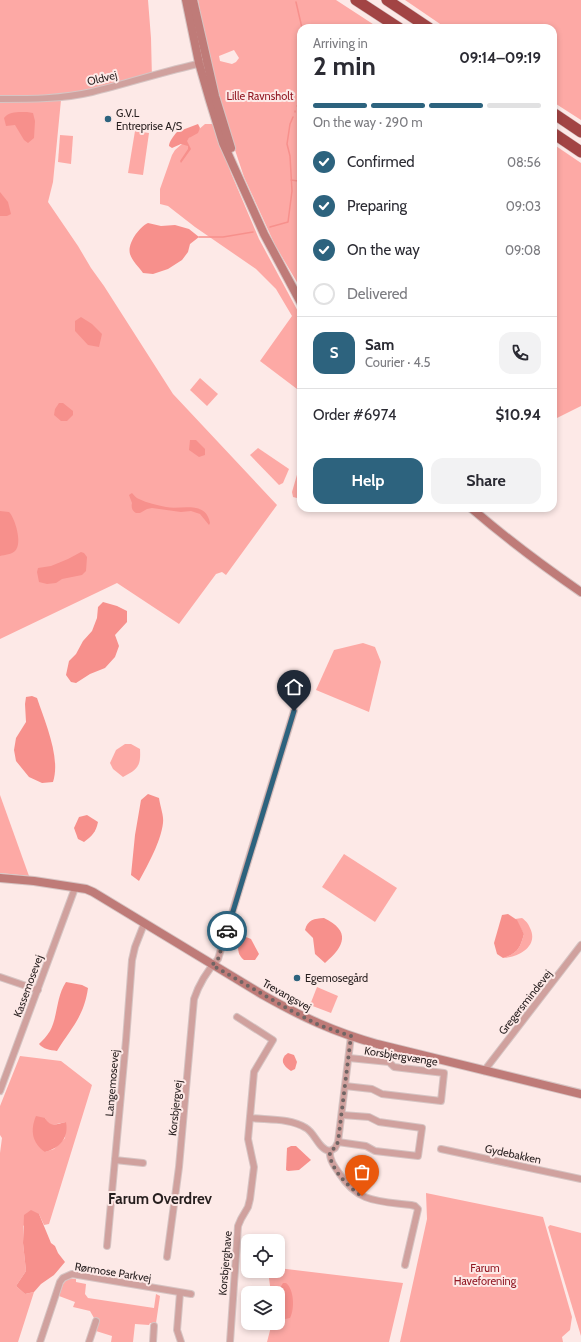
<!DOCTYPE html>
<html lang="en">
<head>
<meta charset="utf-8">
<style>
  :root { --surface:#fff; --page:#f2f2f3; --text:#2b2b33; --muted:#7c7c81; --line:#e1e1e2; --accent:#2d637e }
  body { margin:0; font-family:Cabin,sans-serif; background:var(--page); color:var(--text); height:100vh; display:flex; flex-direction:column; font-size:15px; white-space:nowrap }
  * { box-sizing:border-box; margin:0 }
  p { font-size:13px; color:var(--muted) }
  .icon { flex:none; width:22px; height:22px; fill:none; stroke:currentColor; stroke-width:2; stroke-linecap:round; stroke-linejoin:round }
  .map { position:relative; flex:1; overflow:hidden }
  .sheet { position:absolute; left:297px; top:24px; width:260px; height:488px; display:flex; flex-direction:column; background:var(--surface); border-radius:12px; box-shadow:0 2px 6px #0003 }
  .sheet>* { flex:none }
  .fabs { position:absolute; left:241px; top:1234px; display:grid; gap:8px }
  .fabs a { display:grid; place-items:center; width:44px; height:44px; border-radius:8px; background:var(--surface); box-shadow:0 2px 6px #0003; font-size:20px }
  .pin { position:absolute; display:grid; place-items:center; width:34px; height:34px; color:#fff; margin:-41px -17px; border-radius:50% 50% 50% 0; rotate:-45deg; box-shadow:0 0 4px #0007 }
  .pin .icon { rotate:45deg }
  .courier { position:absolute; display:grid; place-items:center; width:40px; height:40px; margin:-20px; border:3px solid #2d637e; border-radius:50%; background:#fff; color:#222; box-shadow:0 1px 5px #0007 }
  .summary em { font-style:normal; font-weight:700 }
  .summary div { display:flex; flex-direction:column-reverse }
  .summary { display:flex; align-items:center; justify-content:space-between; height:68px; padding:0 16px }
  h1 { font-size:26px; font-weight:700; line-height:30px }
  .bar { display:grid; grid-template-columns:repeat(4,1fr); gap:6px 4px; align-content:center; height:48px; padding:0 16px }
  .bar i { height:5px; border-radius:3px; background:var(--line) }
  .bar .current { background:var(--accent) }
  .bar p { grid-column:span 4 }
  .line { display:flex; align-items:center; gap:10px; padding:0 16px; border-top:1px solid var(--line) }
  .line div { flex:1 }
  .round { display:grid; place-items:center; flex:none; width:42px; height:42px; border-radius:12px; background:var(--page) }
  ol { padding:0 16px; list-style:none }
  li { display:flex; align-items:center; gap:12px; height:44px }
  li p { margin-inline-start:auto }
  li .icon { padding:4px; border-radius:50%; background:var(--accent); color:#fff; stroke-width:4 }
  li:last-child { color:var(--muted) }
  li i { width:22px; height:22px; border:2px solid var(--line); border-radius:50% }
  .cta { display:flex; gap:8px; margin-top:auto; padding:8px 16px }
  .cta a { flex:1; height:46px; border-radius:12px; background:var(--accent); color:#fff; font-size:16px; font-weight:700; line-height:46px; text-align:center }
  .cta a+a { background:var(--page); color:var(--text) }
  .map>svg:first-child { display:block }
  .green { fill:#fda9a5; fill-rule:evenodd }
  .water { fill:#f7908c }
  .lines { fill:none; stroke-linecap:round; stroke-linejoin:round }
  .stream { stroke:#f7908c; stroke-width:1.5 }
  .street-casing { stroke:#d6c4c3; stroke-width:8 }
  .secondary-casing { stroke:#d6c4c3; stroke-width:10 }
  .highway-casing { stroke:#d6c4c3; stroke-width:12 }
  .street { stroke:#d0a19e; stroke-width:6 }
  .secondary { stroke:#bf7b78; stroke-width:8 }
  .highway { stroke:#a24444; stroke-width:11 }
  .done { stroke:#716564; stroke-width:4; stroke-dasharray:0 7.2 }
  .route { stroke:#2d637e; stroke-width:5 }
  .poi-dot { fill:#2d637e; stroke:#fde9e7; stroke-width:1.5 }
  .labels { text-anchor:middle; stroke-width:4; stroke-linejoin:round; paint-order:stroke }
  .street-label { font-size:11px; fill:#261e1e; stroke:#fde9e7 }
  .park-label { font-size:11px; fill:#921924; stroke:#fde9e7 }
  .poi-label { font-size:11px; fill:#261e1e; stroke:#fde9e7; text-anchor:start }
  .district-label { font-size:15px; font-weight:bold; fill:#261e1e; stroke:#fde9e7 }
</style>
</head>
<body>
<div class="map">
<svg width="581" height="1342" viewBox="0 0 581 1342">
  <rect width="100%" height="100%" fill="#fde9e7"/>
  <!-- green -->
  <g class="green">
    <polygon points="0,0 148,0 151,38 152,79 61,100 53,182 48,202 78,246 91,268 104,286 173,394 277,505 226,575 222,572 216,574 179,624 117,583 0,639"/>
    <path d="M198,0h138l43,28h-78v261l-26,-44 -31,-68 -19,-57 -19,-77zM234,50l5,8 -3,4 -4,2 -12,-3 -1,-5z"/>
    <polygon points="405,0 581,0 581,120 553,102 553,28 446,28"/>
    <polygon points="205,124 214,124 231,173 259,239 301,317 301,392 260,361 292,316 276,289 256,269 195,227 168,206 160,204 160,189 172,155 175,150"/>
    <polygon points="135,131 149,133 143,175 128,173"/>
    <polygon points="60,135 73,136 71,164 58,162"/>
    <polygon points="553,144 581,163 581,406 553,420"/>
    <polygon points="200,378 218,394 207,406 190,390"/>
    <polygon points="258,448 289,469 283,483 279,485 250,455"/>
    <polygon points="301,461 301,499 293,497 292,492"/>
    <polygon points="363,643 375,647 381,662 369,712 316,690 334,650"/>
    <path d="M125,744h6l9,5c1,17 -2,20 -17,28l-10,-8 -3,-6 6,-13z"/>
    <polygon points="0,795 29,876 0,873"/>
    <polygon points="344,854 397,888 375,922 322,887"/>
    <path d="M522,918c4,3 6,5 8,10 9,18 -11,29 -27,30 15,-5 17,-10 21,-24l-9,-15z"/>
    <polygon points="317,987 338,996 331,1013 310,1005"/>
    <path d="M20,1056l41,5 31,24 -43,139 -5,1 -5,-11 -16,12v17l3,28 -10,15 9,8 9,-2 -16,50h-18v-189l2,-15 -2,-3v-29zM45,1118l3,6 4,1 14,-3 -1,16 -11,11 -9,3z"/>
    <polygon points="426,1193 543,1217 572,1317 570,1330 562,1337 563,1342 400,1342 427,1219"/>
    <polygon points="550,1225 581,1233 581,1336 548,1227"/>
    <polygon points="278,1268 403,1283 389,1342 267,1342 272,1323 278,1323 278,1318 285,1319 280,1286 277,1293 271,1293 268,1271 278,1271"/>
    <polygon points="68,1278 76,1279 76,1282 86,1284 85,1294 88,1298 154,1308 156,1294 160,1296 156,1323 150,1323 149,1325 135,1324 133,1342 111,1342 112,1336 96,1331 99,1319 94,1318 90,1311 73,1307 75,1302 59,1296 63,1284"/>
  </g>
  <!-- water -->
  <g class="water">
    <path d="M27,112l6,1 2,8 -1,17 -6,5 -4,-3 -9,-15 -9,1 -2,-8c5,-7 15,-6 23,-6z"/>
    <path d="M198,124l2,4 -2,5 -9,5 -2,3 4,8 -10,14 -1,-2 8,-12v-3l-7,-2 -9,4 -3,-2c0,-4 5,-11 8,-14z"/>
    <polygon points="0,192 8,202 11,214 7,216 0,216"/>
    <path d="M148,223l13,3 14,-1 14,4 10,8 -9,7 -2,8 -6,8 -14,9 -15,5 -10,-1c-4,-6 -11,-12 -13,-19 -3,-10 9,-27 18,-31z"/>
    <polygon points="81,317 92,324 102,334 99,347 88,345 75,331 75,321"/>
    <polygon points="59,403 63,403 73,411 73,415 67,421 61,421 54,415 55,409"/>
    <polygon points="190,440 196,440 205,449 205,455 199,457 189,450"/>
    <path d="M132,493c2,2 4,5 7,6 8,4 18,6 27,8 15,3 40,-7 44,16l-1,2 -9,-11 -9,-3 -10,1 -29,-4 -5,1 -7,4h-4c-4,-2 -5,-6 -4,-10l-3,-8z"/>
    <path d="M0,511l9,1c6,6 14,32 6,39 -3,3 -10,4 -15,5z"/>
    <polygon points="81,552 84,553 87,557 86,571 82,575 62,579 56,583 47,584 39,582 37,572 38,568 51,566 68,559"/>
    <polygon points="103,602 117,606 127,611 127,622 115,635 119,646 115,657 105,668 90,674 76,683 71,682 66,675 69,661 76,654 83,641 92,631 97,618 98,607"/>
    <path d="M32,696l5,2c8,24 24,60 16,84l-11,1 -13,-6 -13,-16 -2,-11 2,-12 10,-16 -1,-18 1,-7z"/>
    <path d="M148,794l11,4c1,8 5,18 4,25 -2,18 -15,42 -24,58l-8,-6 4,-40 6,-35z"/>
    <path d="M87,815l11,7c-2,10 -6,14 -14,20l-6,-3 -4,-11 5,-11z"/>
    <path d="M508,914l9,6 7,14c-4,14 -6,19 -21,24l-6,-4 -3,-11 8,-28z"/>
    <path d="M324,918c27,13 21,28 1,45l-10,-9 -2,-16 -8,-8c3,-11 9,-11 19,-12z"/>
    <path d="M246,937l5,2 8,15 -4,6h-11c-6,-5 -6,-9 -6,-17z"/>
    <path d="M66,982l16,3 6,3c-4,29 -17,40 -31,63 -7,-1 -14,-2 -18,-7 4,-4 8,-8 11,-13 8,-15 6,-34 16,-49z"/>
    <path d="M288,1053l6,2 3,7 -2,7 -4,2c-8,-5 -12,-12 -3,-18z"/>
    <path d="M36,1116l9,2c6,10 11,6 21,4 3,16 -6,26 -21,30 -13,-9 -15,-22 -9,-36z"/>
    <polygon points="291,1146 296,1146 311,1160 299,1170 288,1171 286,1170 287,1148"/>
    <polygon points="31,1210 39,1214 51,1243 55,1246 58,1253 65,1262 54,1275 41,1284 34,1292 25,1294 16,1286 26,1271 23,1243 24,1215"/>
    <path d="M283,1283h3c8,6 9,26 4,35l-5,1 -7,-1v-25h-1z"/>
  </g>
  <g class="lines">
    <!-- stream -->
    <g class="stream">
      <polyline points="296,2 302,28"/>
      <polyline points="298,102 301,91"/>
      <polyline points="297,106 298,105"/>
      <polyline points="295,112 295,111"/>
      <polyline points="291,180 298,181"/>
      <polyline points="270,227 288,222 292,191 290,156 287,144 290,124 293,117"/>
      <polyline points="199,237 223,237 253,232"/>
    </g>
    <defs>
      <g id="street">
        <path d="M0,99c31,0 62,0 92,-7 37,-9 73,-21 110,-29"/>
        <polyline points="0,977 38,990"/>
        <polyline points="484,1071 581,945"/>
        <polyline points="345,1086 372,1089 382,1094 441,1101 444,1073 394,1067 389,1062 349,1058"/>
        <polyline points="0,1091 75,888"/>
        <path d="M250,1118c18,2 40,0 56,10 9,5 13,22 24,23"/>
        <polyline points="338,1142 366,1146 375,1151 418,1156 422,1128 379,1122 369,1117 342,1115"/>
        <polyline points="441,1149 581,1179"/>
        <path d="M330,1151c-1,8 4,15 9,22 19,30 39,28 72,32l4,1 3,3 -13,56"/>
        <polyline points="330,1151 335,1148 338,1142 351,1036"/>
        <polyline points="115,1160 143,1163"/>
        <polyline points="107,1246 126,1040 132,960 135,947 144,924"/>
        <path d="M167,1257l12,-90 15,-168c5,-15 13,-28 24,-40l76,-248"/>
        <polyline points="180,1293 177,1330 181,1342"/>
        <polyline points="40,1342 60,1282 63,1278 72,1274 191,1294"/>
        <polyline points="89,1342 96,1321"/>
        <polyline points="153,1342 154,1326"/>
        <polyline points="230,1342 238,1226 241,1219 248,1207 250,1199 254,1167 248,1139 254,1072 273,1040 237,1017"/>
      </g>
      <g id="secondary">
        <polyline points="186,0 199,63 210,101 223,143 264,234 301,303"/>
        <polyline points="193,0 215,96 231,148"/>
        <path d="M471,508c35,30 72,58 110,84"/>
        <path d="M0,878l34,3 52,8 7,3 170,103c39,22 71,37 114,49l204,50"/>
      </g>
      <g id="highway">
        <polyline points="356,0 399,28"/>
        <polyline points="387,0 429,28"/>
        <polyline points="553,113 581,132"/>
        <polyline points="553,133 581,152"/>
      </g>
    </defs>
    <!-- street casing -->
    <use href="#street" class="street-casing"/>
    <!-- secondary casing -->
    <use href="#secondary" class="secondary-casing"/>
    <!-- highway casing -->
    <use href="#highway" class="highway-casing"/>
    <!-- street -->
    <use href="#street" class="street"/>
    <!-- secondary -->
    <use href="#secondary" class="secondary"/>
    <!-- highway -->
    <use href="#highway" class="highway"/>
  </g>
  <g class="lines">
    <!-- done -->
    <path class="done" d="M227,931l-9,28 -6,6 78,45 29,15 32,11 -13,106 -3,6 -5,3c-2,16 19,37 32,45"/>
    <!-- route -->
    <polyline class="route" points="227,931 294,711"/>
  </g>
  <!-- markers -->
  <g class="poi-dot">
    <circle cx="108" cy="119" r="4"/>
    <circle cx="297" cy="978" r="4"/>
  </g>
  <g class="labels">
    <!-- street labels -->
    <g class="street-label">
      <text transform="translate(102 78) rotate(-14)" y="4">Oldvej</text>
      <text transform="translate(28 986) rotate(-70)" y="4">Kassemosevej</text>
      <text transform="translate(287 995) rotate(29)" y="4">Trevangsvej</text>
      <text transform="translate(525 1002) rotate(-52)" y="4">Gregersmindevej</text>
      <text transform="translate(401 1056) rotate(9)" y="4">Korsbjergvænge</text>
      <text transform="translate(112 1083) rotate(-85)" y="4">Langemosevej</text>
      <text transform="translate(175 1108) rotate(-84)" y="4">Korsbjergvej</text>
      <text transform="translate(513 1154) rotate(12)" y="4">Gydebakken</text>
      <text transform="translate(225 1263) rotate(-85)" y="4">Korsbjerghave</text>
      <text transform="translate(113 1272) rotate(9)" y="4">Rørmose Parkvej</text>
    </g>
    <!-- park labels -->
    <g class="park-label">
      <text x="260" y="100">Lille Ravnsholt</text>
      <text x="485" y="1272">Farum<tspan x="485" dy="13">Haveforening</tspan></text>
    </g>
    <!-- poi labels -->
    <g class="poi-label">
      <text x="116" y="117">G.V.L<tspan x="116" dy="13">Entreprise A/S</tspan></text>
      <text x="305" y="982">Egemosegård</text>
    </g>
    <!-- district labels -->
    <g class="district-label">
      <text x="160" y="1204">Farum Overdrev</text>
    </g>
  </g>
</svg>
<div class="fabs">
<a><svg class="icon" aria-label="locate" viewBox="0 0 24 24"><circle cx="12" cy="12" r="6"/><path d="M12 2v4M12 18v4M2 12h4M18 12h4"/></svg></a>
<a><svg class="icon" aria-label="layers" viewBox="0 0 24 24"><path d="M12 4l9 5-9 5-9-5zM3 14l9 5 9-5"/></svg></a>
</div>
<div class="pin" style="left:362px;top:1196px;background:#ea580c"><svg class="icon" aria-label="bag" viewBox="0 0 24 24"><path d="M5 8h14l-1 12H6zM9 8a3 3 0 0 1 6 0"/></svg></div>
<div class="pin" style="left:294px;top:711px;background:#1f2937"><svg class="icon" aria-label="home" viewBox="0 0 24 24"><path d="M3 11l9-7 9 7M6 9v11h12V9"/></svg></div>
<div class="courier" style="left:227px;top:931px"><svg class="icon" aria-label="car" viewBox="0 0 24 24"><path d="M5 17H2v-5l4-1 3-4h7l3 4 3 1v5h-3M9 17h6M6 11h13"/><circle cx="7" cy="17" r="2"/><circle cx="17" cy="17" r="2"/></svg></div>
<section class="sheet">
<div class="summary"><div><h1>2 min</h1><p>Arriving in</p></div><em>09:14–09:19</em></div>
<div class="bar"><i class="current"></i><i class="current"></i><i class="current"></i><i></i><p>On the way · 290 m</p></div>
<ol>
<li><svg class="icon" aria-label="check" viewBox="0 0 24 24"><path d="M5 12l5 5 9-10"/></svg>Confirmed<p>08:56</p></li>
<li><svg class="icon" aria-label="check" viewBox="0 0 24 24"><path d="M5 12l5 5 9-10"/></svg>Preparing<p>09:03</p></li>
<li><svg class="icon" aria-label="check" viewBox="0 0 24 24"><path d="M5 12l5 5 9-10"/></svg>On the way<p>09:08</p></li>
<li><i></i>Delivered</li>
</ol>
<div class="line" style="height:72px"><b class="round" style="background:var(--accent);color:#fff">S</b><div><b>Sam</b><p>Courier · 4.5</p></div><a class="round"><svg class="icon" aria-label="phone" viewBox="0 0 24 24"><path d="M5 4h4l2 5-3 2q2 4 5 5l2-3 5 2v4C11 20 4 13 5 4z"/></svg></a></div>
<div class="line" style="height:52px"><div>Order #6974</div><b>$10.94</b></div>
<div class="cta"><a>Help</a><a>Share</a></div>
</section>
</div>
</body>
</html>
